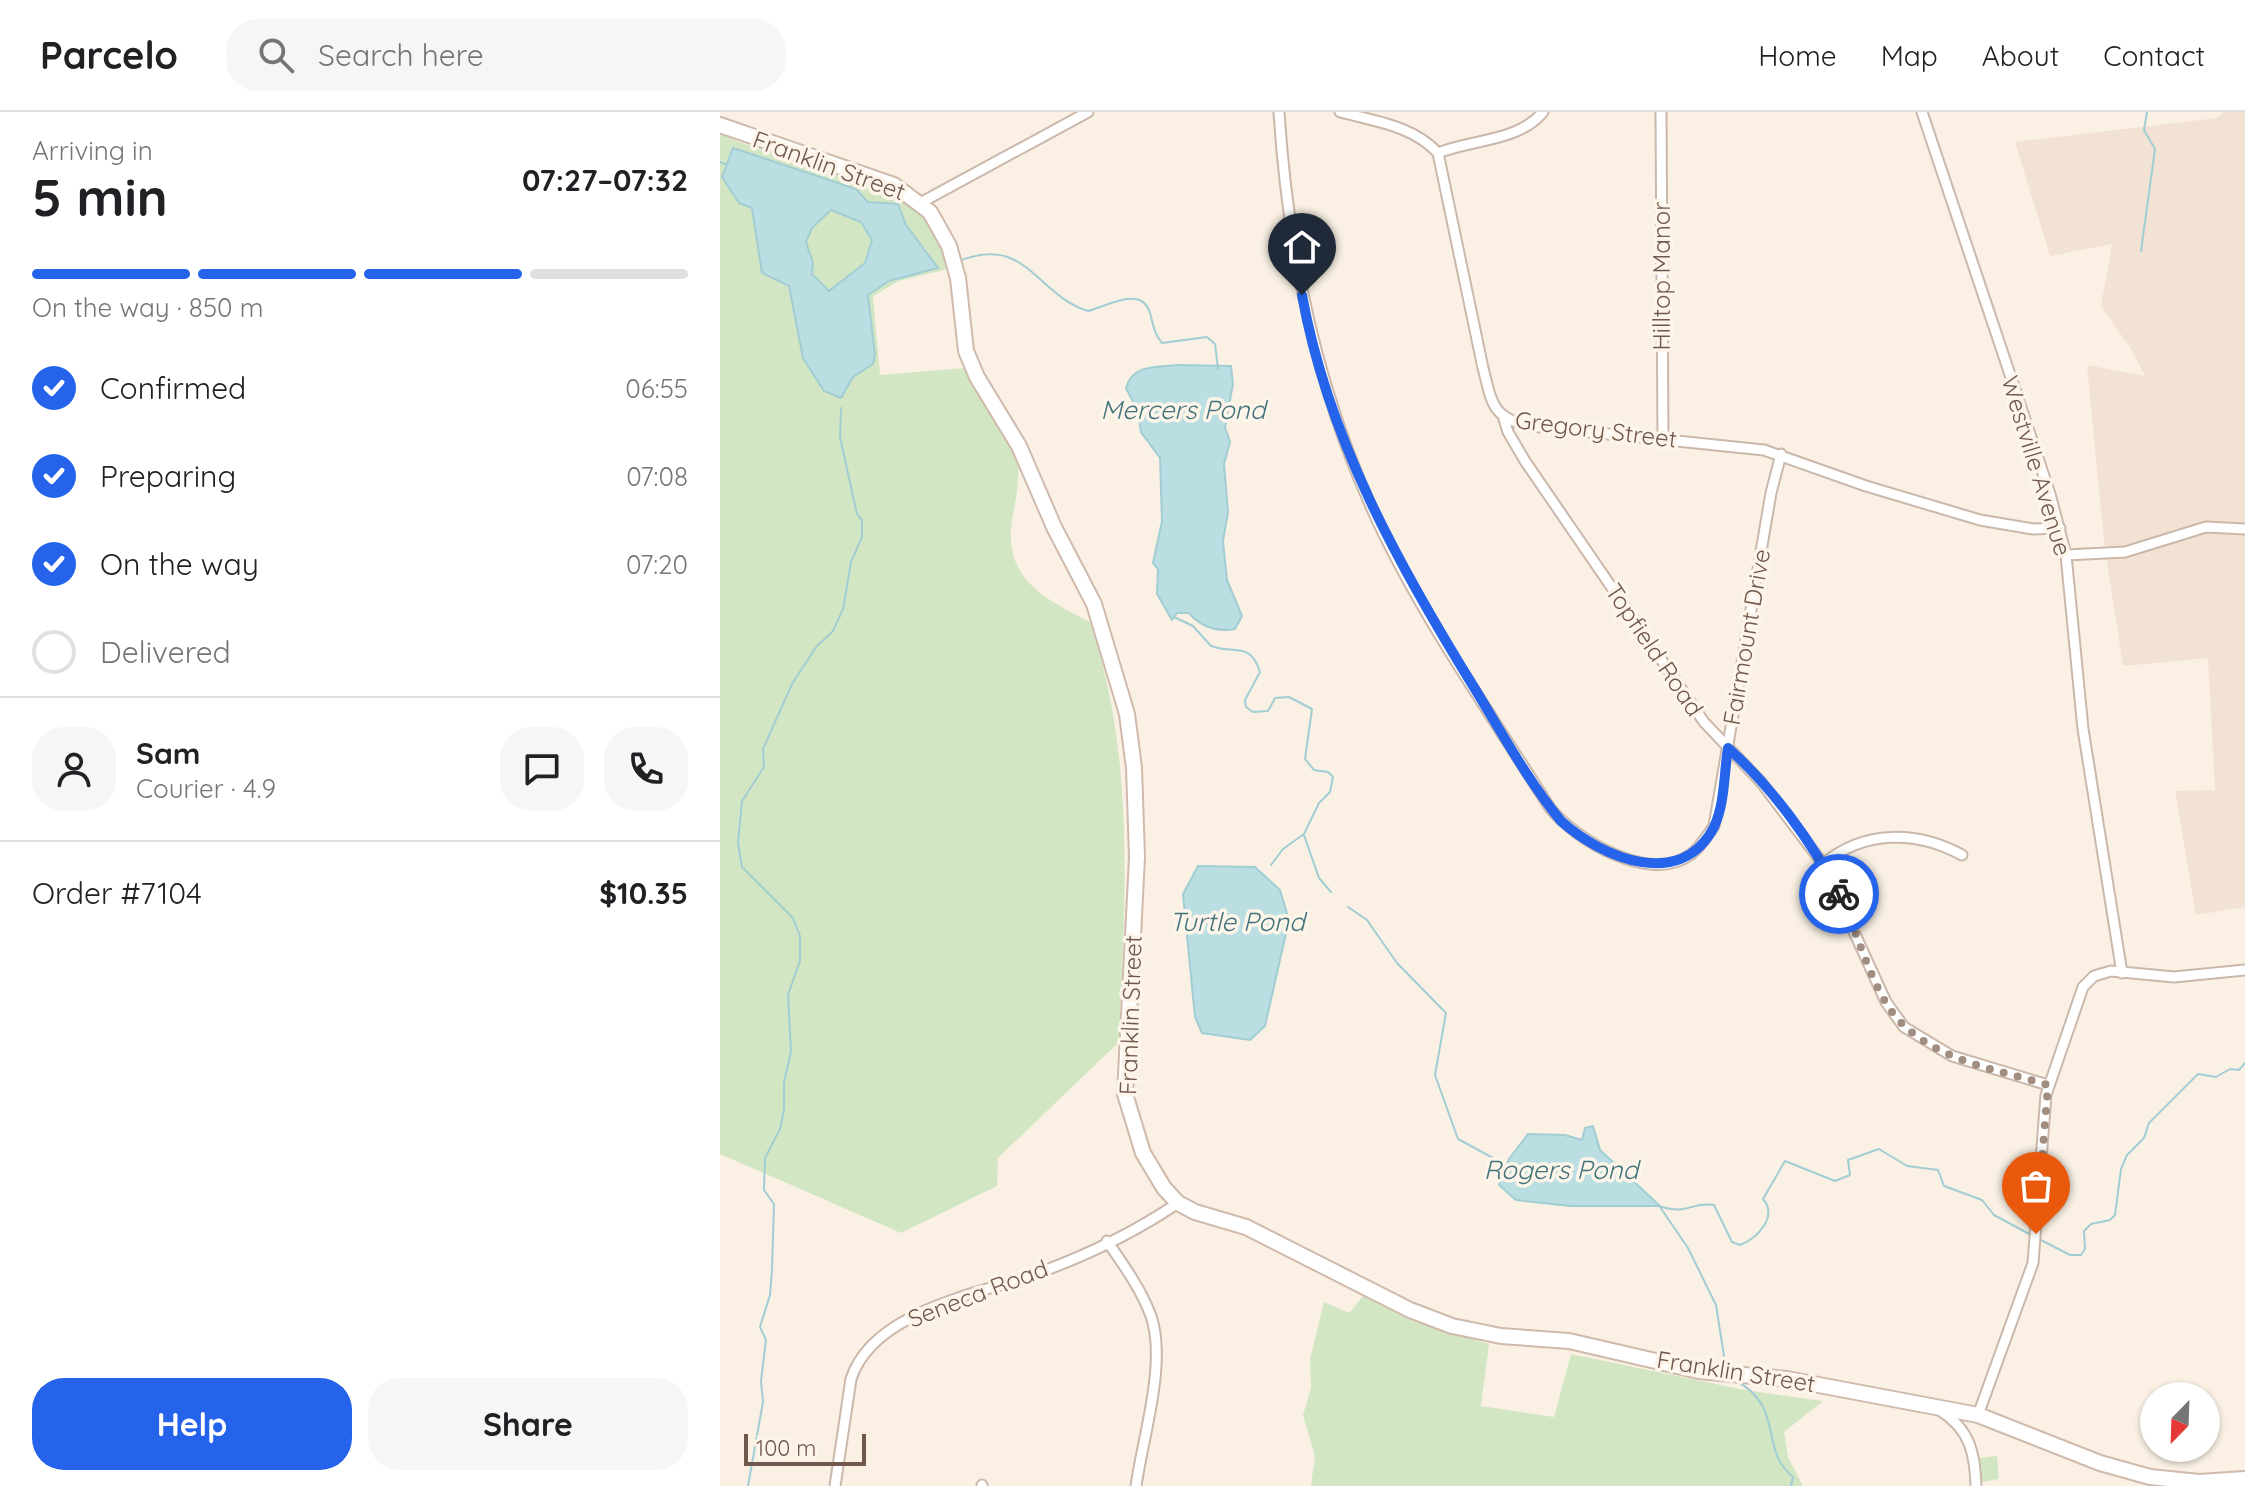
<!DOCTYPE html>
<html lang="en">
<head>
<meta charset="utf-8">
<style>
  :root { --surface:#fff; --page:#f6f6f6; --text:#202124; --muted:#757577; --line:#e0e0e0; --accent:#2563eb }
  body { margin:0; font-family:Quicksand,sans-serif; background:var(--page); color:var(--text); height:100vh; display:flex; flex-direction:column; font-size:30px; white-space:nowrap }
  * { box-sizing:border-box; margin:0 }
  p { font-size:26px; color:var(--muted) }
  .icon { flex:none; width:44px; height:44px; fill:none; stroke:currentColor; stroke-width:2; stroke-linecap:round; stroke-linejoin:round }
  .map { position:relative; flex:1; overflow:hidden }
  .sheet { display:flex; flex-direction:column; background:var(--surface); width:720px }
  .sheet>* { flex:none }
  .needle { width:52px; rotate:203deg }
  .fabs { position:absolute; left:1420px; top:1270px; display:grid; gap:16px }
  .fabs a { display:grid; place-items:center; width:80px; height:80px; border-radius:50%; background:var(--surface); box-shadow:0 2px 6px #0004; font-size:40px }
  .scale { position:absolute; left:24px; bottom:20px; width:122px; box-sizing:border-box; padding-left:8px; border:4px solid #71584c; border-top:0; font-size:22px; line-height:28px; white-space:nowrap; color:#71584c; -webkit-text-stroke:6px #fdf5ea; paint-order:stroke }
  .pin { position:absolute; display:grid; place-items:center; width:68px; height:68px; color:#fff; margin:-82px -34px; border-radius:50% 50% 50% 0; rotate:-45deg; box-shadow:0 0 8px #0007 }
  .pin .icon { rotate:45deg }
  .courier { position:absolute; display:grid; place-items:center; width:80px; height:80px; margin:-40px; border:6px solid #2563eb; border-radius:50%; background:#fff; color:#222; box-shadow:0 2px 10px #0007 }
  .summary em { font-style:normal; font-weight:700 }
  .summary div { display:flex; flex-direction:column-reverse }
  .summary { display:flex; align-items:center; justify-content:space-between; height:136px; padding:0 32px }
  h1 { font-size:52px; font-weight:700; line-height:60px }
  .bar { display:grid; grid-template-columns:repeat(4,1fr); gap:12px 8px; align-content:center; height:96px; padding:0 32px }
  .bar i { height:10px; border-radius:6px; background:var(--line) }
  .bar .selected { background:var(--accent) }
  .bar p { grid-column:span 4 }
  .line { display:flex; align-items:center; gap:20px; padding:0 32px; border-top:2px solid var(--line) }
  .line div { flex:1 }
  .round { display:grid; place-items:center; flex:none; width:84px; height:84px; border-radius:32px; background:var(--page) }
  ol { padding:0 32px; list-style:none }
  li { display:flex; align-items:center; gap:24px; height:88px }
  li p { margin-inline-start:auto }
  li .icon { padding:8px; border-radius:50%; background:var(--accent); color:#fff; stroke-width:4 }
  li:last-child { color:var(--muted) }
  li i { width:44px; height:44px; border:4px solid var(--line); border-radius:50% }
  .cta { display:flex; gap:16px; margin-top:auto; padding:16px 32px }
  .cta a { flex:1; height:92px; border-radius:32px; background:var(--accent); color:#fff; font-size:32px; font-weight:700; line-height:92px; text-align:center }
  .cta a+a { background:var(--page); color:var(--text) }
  header { display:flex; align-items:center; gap:48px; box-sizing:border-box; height:112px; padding:0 40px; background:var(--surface); border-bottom:2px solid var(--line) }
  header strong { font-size:38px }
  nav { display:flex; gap:44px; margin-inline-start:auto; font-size:28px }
  .search { width:560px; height:72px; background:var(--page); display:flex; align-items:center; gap:20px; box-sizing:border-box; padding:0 28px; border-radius:32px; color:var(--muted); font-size:30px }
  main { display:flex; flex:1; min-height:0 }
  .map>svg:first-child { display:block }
  .residential { fill:#f1e2d3 }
  .green { fill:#d3e6c4 }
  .water { fill:#badee2; stroke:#a1cdd3; stroke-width:2; fill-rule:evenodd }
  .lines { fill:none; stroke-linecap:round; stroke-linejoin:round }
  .stream { stroke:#a1cdd3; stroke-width:2 }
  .street-casing { stroke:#cbb8ab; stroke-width:13 }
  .secondary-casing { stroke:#cfbaac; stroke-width:18 }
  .street { stroke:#fff; stroke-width:9 }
  .secondary { stroke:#fff; stroke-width:14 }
  .done { stroke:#a18e81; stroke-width:8; stroke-dasharray:0 14.4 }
  .route { stroke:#2563eb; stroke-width:10 }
  .labels { text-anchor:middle; stroke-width:7; stroke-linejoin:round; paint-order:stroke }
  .street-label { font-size:24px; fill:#71584c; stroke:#fdf5ea }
  .water-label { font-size:26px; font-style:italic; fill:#44747b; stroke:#fdf5ea }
</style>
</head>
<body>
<header>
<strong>Parcelo</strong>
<div class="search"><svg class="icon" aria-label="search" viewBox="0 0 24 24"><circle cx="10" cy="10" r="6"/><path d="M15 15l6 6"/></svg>Search here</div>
<nav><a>Home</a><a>Map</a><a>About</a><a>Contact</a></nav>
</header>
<main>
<section class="sheet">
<div class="summary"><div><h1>5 min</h1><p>Arriving in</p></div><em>07:27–07:32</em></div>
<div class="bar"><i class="selected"></i><i class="selected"></i><i class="selected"></i><i></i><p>On the way · 850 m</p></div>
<ol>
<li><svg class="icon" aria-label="check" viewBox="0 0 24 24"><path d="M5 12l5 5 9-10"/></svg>Confirmed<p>06:55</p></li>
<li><svg class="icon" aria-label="check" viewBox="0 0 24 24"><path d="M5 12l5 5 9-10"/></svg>Preparing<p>07:08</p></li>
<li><svg class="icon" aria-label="check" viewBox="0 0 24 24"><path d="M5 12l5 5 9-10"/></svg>On the way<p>07:20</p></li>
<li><i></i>Delivered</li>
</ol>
<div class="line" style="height:144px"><a class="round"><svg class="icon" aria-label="person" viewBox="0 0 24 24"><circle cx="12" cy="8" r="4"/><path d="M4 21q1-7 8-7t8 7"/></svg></a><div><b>Sam</b><p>Courier · 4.9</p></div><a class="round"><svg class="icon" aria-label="chat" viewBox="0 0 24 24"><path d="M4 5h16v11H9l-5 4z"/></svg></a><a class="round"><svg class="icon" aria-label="phone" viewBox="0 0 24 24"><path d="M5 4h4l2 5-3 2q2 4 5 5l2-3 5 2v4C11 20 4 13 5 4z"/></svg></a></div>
<div class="line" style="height:104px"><div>Order #7104</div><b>$10.35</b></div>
<div class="cta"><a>Help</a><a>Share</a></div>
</section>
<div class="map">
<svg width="1525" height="1374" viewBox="0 0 1525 1374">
  <rect width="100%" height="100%" fill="#faf1e4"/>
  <!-- residential -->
  <polygon class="residential" points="1504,0 1525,0 1525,795 1476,803 1455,679 1495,678 1488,546 1403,554 1384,430 1367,253 1425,264 1411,237 1381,194 1392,132 1330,144 1295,30 1497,6"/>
  <!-- green -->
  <g class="green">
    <path d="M0,22c52,24 165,43 202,79 14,13 22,37 26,56l-49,12 -26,15 7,79 85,-7c13,22 44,63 51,85 5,19 1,42 -3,61 -12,63 28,83 77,108 46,135 35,280 29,420l-121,116 -1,28 -96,47 -181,-79z"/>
    <polygon points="643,1184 692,1209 769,1232 761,1294 834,1305 851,1242 1025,1278 1103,1289 1064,1320 1068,1345 1083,1374 591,1374 595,1344 583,1303 591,1276 590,1247 604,1190 629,1201"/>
    <polygon points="1277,1344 1279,1367 1251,1372 1250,1347"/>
  </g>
  <!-- water -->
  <g class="water">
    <path d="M13,36l123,41 12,13 30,2 8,21 32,43 -49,13 -21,14 7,60 -2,9 -20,13 -12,21 -17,-7 -21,-33 -14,-72 -27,-13 -10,-65 -13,-5 -17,-26zM111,98l30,12 11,18 -7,23 -36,28 -17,-17 1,-11 -7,-21 6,-14z"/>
    <path d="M459,253l52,1 2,18 -8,43 5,15 -6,22 4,48 -5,29 4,39 15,36 -7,13c-18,3 -34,-2 -46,-16h-12l-5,7 -15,-26 1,-25 -5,-6 9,-42 -2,-63 -19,-26 -3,-21 -12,-23c6,-24 32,-21 53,-23z"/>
    <polygon points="478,754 535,755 560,778 569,808 545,914 530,928 482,921 475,905 463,782"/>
    <polygon points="873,1014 880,1038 940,1094 850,1094 796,1088 779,1073 789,1047 808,1022 845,1023 862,1028 865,1016"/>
  </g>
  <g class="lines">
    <!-- stream -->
    <g class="stream">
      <polyline points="0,50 7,53"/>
      <polyline points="1421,139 1435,37 1424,18 1427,0"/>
      <path d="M241,148c67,-24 74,34 127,51 19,-5 54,-26 62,2 3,11 4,21 12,30l45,-6 8,7 3,25"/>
      <path d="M454,505l19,9 18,20c25,9 39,-5 49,26l-15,28 1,7 7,5 15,-1 7,-13 14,-1 23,12 -7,50 9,11 14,2 5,5 -3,15 -11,11 -15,31 -21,15 -12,16"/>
      <polyline points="584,723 599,766 611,780"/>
      <polyline points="628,795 647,808 677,851 726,901 715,963 738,1027 786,1053"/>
      <path d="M939,1094c30,10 32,-5 55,-1l18,37 8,3c18,-7 38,-29 23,-46l22,-38 50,20 15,-6 -2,-15 31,-11 28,17 31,4 6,16 38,14 12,15 37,20"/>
      <polyline points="940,1095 968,1136 996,1193 1006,1257"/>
      <polyline points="1317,1126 1350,1143 1361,1143 1365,1137 1364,1119 1371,1112 1390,1108 1395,1103 1401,1057 1407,1043 1424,1026 1429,1011 1478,962 1496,965 1510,957 1519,958 1525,951"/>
      <path d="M1015,1268c51,28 23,68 58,97l-2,9"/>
      <polyline points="28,1374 43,1290 41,1269 46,1228 40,1215 50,1183 52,1158 54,1092 44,1078 45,1046 60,1017 64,998 64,970 71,940 68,883 80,849 80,824 73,806 22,755 18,731 22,689 44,655 43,637 72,572 96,535 113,519 123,497 131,450 142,425 142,408 137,402 120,325 121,296"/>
    </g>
    <defs>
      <g id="street">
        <path d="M559,0c9,142 38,280 99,410 47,100 113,192 172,286 26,32 99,76 140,47 10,-7 17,-19 24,-29l57,-333 10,-39"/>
        <path d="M620,0c35,9 73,14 98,41l45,215c9,35 9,51 48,58l233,24 102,36 114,34 53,9 27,-1"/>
        <polyline points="941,0 943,327"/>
        <polyline points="1202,0 1330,382 1346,443 1363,617 1402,861"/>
        <path d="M718,41c34,-14 80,-11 105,-41"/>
        <polyline points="202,90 368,0"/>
        <polyline points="784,307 788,320 805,349 984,610 1041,670 1103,752 1166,890 1184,915 1232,944 1328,973"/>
        <polyline points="1346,443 1405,440 1486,415 1525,417"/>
        <path d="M1103,752c41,-34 93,-34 139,-9"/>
        <path d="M387,1129c16,23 34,48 44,75 16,47 -8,120 -15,170"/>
        <path d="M1221,1299c29,19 34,42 35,75"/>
        <polyline points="1258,1303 1313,1151 1326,983 1363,875 1374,864 1391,859 1454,865 1525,858"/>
        <path d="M115,1374l16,-107c22,-69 130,-85 190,-107 46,-17 97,-42 137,-69"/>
        <polyline points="262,1374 262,1373"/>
      </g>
      <polyline id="secondary" points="0,13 174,73 210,100 229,134 238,166 246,239 257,265 299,334 334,415 374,492 407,602 414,656 417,745 405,982 423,1041 444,1076 458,1091 475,1100 526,1115 690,1198 732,1214 781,1224 849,1229 979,1259 1067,1267 1258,1303 1380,1351 1430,1365 1479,1370 1525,1367"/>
    </defs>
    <!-- street casing -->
    <use href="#street" class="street-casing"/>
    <!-- secondary casing -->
    <use href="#secondary" class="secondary-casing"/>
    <!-- street -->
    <use href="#street" class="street"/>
    <!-- secondary -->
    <use href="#secondary" class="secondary"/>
  </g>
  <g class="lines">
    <!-- done -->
    <path class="done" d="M1119,782c17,35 27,75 47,109 33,55 105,65 162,82l-12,149"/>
    <!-- route -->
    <path class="route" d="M582,183c26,144 97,271 173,394 27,44 53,92 86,132 41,37 120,70 153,6 11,-23 10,-55 14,-79 44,39 84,94 111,146"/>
  </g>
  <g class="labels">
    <!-- street labels -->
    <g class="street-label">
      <text transform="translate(109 54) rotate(20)" y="8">Franklin Street</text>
      <text transform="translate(942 164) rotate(-90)" y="8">Hilltop Manor</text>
      <text transform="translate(876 318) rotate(7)" y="8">Gregory Street</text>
      <text transform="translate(1316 354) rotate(73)" y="8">Westville Avenue</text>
      <text transform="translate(1027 525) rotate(-80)" y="8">Fairmount Drive</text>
      <text transform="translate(934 538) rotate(56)" y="8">Topfield Road</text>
      <text transform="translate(411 903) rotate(-88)" y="8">Franklin Street</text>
      <text transform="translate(258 1182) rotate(-21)" y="8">Seneca Road</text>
      <text transform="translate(1016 1260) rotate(9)" y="8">Franklin Street</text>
    </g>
    <!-- water labels -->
    <g class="water-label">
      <text x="463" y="307">Mercers Pond</text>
      <text x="517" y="819">Turtle Pond</text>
      <text x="841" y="1067">Rogers Pond</text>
    </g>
  </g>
</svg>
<div class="fabs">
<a><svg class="needle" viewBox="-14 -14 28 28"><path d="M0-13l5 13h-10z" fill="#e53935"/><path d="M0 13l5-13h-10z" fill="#757577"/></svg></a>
</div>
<div class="scale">100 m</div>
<div class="pin" style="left:1316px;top:1122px;background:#ea580c"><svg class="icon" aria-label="bag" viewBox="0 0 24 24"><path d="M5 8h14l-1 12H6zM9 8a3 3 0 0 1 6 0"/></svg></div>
<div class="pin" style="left:582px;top:183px;background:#1f2937"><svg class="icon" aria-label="home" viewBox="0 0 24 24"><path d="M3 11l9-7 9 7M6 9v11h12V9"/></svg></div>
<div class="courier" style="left:1119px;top:782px"><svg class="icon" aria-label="bike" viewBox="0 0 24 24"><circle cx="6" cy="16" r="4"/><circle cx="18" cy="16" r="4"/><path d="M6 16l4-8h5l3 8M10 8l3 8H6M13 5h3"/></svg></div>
</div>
</main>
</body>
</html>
